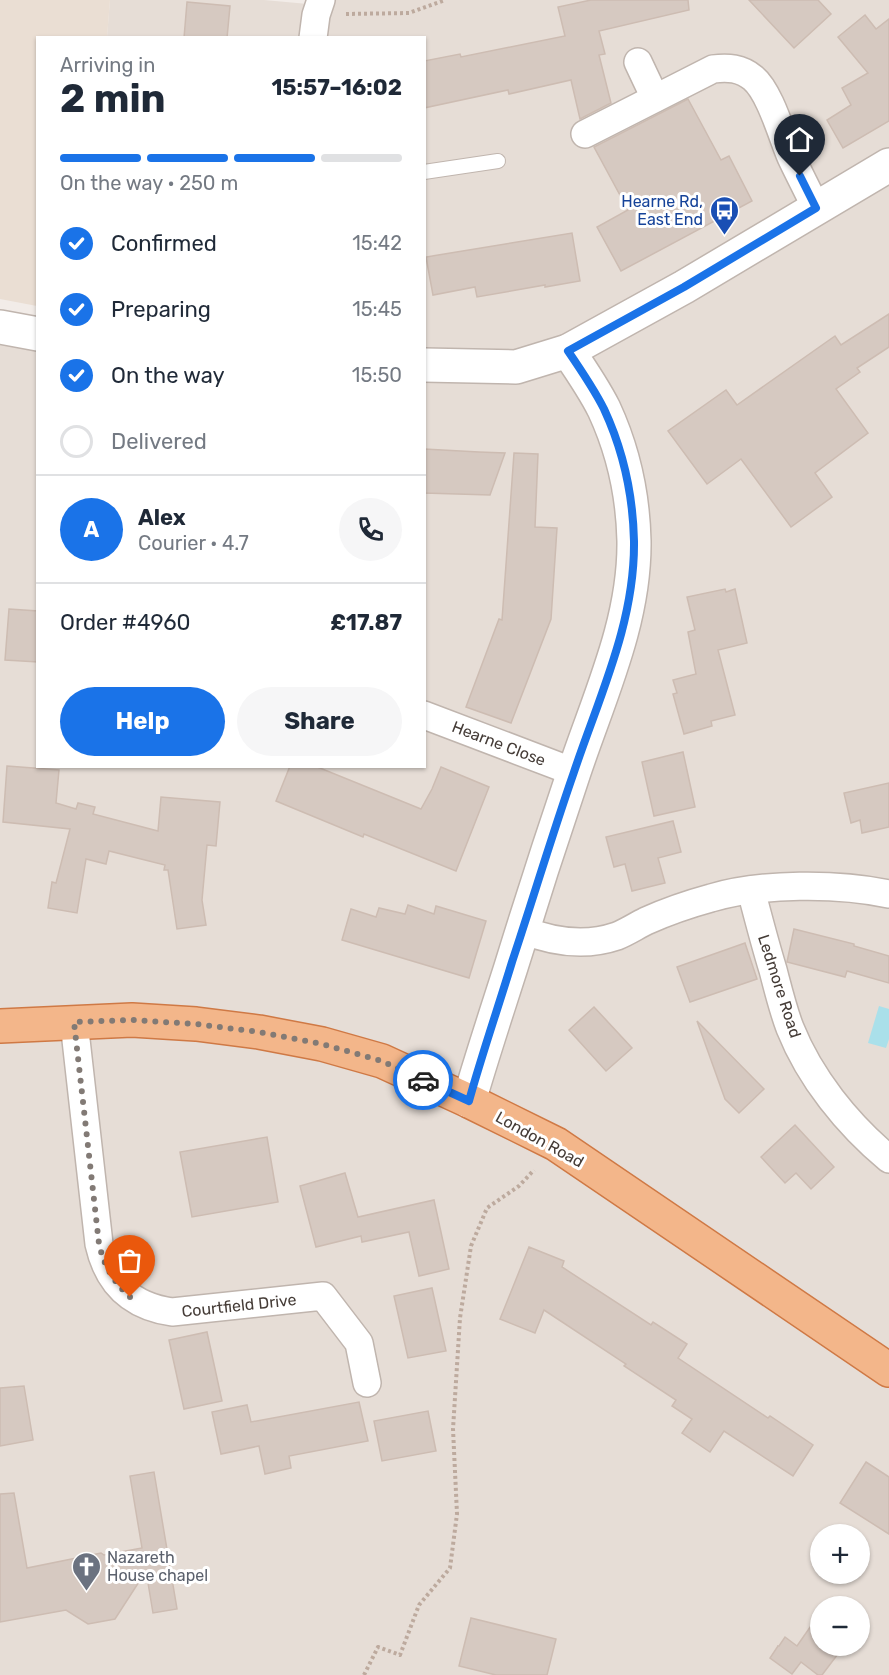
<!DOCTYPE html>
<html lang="en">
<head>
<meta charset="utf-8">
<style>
  :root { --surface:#fff; --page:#f6f6f7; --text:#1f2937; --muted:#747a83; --line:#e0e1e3; --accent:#1a73e8 }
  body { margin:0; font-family:Rubik,sans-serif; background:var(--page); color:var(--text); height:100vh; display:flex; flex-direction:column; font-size:22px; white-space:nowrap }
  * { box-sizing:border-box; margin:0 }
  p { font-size:20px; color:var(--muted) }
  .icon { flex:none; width:33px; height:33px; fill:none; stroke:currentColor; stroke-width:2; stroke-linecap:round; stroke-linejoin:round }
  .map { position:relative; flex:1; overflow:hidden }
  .details { position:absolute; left:36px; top:36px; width:390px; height:732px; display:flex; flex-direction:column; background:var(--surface); border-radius:0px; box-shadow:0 2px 4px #0004 }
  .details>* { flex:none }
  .tools { position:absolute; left:810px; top:1524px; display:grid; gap:12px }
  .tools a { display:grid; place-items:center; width:60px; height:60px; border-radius:50%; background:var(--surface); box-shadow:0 2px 4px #0004; font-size:30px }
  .pin { position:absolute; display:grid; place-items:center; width:51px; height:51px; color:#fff; margin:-62px -26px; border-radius:50% 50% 50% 0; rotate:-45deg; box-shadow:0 0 6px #0007 }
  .pin .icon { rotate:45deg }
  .courier { position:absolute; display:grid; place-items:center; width:60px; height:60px; margin:-30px; border:4px solid #1a73e8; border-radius:50%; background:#fff; color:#222; box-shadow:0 2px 8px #0007 }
  .summary em { font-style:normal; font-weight:700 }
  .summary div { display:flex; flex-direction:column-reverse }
  .summary { display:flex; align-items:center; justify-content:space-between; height:102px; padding:0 24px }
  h1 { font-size:39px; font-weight:700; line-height:45px }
  .bar { display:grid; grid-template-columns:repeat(4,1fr); gap:9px 6px; align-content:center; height:72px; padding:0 24px }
  .bar i { height:8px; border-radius:4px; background:var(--line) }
  .bar .active { background:var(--accent) }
  .bar p { grid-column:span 4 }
  .line { display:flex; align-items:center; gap:15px; padding:0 24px; border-top:2px solid var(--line) }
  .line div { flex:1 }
  .round { display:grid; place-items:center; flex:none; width:63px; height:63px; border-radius:32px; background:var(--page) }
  ol { padding:0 24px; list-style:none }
  li { display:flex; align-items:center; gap:18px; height:66px }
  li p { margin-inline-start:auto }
  li .icon { padding:6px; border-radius:50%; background:var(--accent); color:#fff; stroke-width:4 }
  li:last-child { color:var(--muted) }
  li i { width:33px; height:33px; border:3px solid var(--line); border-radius:50% }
  .action { display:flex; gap:12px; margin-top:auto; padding:12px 24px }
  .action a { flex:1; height:69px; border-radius:36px; background:var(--accent); color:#fff; font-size:24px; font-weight:700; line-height:69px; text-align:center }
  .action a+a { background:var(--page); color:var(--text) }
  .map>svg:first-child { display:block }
  .residential { fill:#e6ddd6; fill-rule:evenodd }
  .education { fill:#eaded3 }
  .water { fill:#aae0ea }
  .building { fill:#d6c9c1; stroke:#cdbcb2; stroke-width:1.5 }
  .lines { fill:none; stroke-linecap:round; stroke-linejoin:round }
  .service-casing { stroke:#c0b5ae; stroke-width:16 }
  .minor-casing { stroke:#c0b5ae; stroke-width:30 }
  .tertiary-casing { stroke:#c0b5ae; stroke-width:36 }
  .trunk-casing { stroke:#cf7945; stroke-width:36 }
  .path { stroke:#bdaa9e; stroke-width:4; stroke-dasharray:3 3; stroke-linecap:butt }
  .service { stroke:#fff; stroke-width:14 }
  .minor { stroke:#fff; stroke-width:27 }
  .tertiary { stroke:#fff; stroke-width:33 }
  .trunk { stroke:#f3b68a; stroke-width:33 }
  .done { stroke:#827a75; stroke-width:6; stroke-dasharray:0 10.8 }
  .route { stroke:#1a73e8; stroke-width:8 }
  .labels { text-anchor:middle; stroke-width:6; stroke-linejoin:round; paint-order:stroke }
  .transit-label { font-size:16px; fill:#164399; stroke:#fff; text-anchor:end }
  .street-label { font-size:16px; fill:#453c37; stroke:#fff }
  .worship-label { font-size:16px; fill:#5b616d; stroke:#fff; text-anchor:start }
</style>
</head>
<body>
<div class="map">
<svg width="889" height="1675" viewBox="0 0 889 1675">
  <rect width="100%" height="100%" fill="#f2ece8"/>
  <!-- residential -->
  <path class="residential" d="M110,0h154l55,5 2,-5h568v1675h-889v-1348l37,7 1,432h386v-728l-317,-1zM820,1534h40v40h-40zM820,1606h40v40h-40z"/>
  <!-- education -->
  <polygon class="education" points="0,0 110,0 107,37 38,38 37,306 0,299"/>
  <!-- water -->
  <polygon class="water" points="879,1006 889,1009 889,1039 886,1048 868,1043"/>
  <!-- building -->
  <g class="building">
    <polygon points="591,0 688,0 689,10 599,31 605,54 599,55 611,103 580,119 571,80 509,94 508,90 424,108 424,61 460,54 461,57 565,36 558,7"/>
    <polygon points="749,0 818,0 831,14 794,48"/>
    <polygon points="187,2 230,6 227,38 184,38"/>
    <polygon points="865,15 876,29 889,19 889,121 843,148 827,120 851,105 842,88 868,73 838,37"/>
    <polygon points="688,99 721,160 729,156 752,201 621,271 597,227 628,210 594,147"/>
    <polygon points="572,233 580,281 545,287 545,285 477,297 475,287 433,295 426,257"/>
    <polygon points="889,314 889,347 857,368 860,372 836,389 868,433 815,473 832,497 791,527 741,459 707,484 668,431 726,390 737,405 835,336 841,345"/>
    <polygon points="424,449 479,452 505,453 490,495 424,493"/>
    <polygon points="514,453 538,454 535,527 557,528 551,619 511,723 466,707 499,619 502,620"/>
    <polygon points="725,589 726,592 735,589 747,643 718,650 735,715 711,721 712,726 684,734 673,694 677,693 673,680 696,674 688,632 695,630 687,597"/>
    <polygon points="9,609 38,611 38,662 5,660"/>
    <polygon points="683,752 695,807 654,816 642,762"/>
    <polygon points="7,766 59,770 56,803 76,809 78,803 95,807 93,814 158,831 161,797 220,802 216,846 207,845 202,900 206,925 177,929 168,870 164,870 165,865 109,851 106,864 86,859 77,913 48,908 52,882 56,883 70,829 3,822"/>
    <polygon points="290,766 315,766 421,809 432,789 441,767 489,787 456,871 364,834 363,837 276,801"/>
    <polygon points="889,783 889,827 862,833 860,820 851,823 844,793"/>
    <polygon points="673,821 681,852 658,858 665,883 632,891 625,864 614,867 606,837"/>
    <polygon points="408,905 434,914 436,906 486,921 469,978 342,940 351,909 376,917 379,908 405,914"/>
    <polygon points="794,929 854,944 854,946 889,956 889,983 847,971 845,977 787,962"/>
    <polygon points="745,943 757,979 690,1002 677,967"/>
    <polygon points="594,1007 632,1048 606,1071 569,1030"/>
    <polygon points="697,1021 764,1089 739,1113 725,1099"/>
    <polygon points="795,1125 834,1167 811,1189 796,1173 785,1183 761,1157"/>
    <polygon points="267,1137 278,1202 192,1217 180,1152"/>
    <polygon points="345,1173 358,1217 434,1200 449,1269 419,1276 409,1232 362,1242 361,1236 316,1247 300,1186"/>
    <polygon points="529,1247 564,1261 562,1267 651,1325 653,1322 687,1344 678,1358 768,1418 770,1416 813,1445 793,1476 724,1431 710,1452 682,1433 692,1419 672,1406 676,1400 624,1366 626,1364 544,1310 535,1333 500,1319"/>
    <polygon points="432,1288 446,1351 408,1358 394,1296"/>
    <polygon points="207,1332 222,1401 184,1409 169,1340"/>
    <polygon points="24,1386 33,1440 0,1446 0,1388"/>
    <polygon points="359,1402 368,1441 289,1456 291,1468 265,1474 259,1446 221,1454 212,1412 247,1405 251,1422"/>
    <polygon points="428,1411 436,1451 382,1461 374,1421"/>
    <polygon points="866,1462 889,1477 889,1534 840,1503"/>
    <polygon points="154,1472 177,1609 153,1613 146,1571 115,1619 88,1624 66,1610 0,1622 0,1494 14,1493 27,1568 101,1553 104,1555 142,1548 130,1476"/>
    <polygon points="820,1613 820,1646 844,1646 822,1675 818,1675 801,1662 792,1674 770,1658 778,1646 777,1646 779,1646 785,1637 797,1646"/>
    <polygon points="471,1618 556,1639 547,1675 496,1675 459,1666"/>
  </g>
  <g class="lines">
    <defs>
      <polyline id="service" points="424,172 498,161"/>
      <g id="minor">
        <polyline points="313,38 316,15 321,0"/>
        <polyline points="638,62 655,98"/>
        <path d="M585,134l128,-65c15,-2 28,-1 40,9 17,14 29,58 38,79 8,17 17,34 25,51"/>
        <polyline points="424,715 574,772"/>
        <path d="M751,890c7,27 14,54 22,80 5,19 10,40 17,58 20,50 57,96 99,131"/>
        <path d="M523,930c30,12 62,17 94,6 10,-4 19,-10 29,-15 20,-9 43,-17 65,-23 50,-15 127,-15 178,-4"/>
        <path d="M74,1022l25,222c9,40 32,62 73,68l151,-16 36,47 8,40"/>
      </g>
      <g id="tertiary">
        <polyline points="0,327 38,334"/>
        <polyline points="424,365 516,367 568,351 684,287 889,165"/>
        <path d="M469,1101c13,-45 28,-90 42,-134 20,-65 41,-130 63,-195 25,-75 61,-150 60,-231 -1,-45 -11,-91 -30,-132 -10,-20 -23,-39 -36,-58"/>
      </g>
      <polyline id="trunk" points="0,1026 132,1020 196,1024 259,1032 322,1044 382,1061 469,1101 556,1144 889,1370"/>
    </defs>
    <!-- service casing -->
    <use href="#service" class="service-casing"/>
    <!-- minor casing -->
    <use href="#minor" class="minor-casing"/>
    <!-- tertiary casing -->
    <use href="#tertiary" class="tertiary-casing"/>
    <!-- trunk casing -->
    <use href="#trunk" class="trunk-casing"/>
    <!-- path -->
    <g class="path">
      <polyline points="346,14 409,13 445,0"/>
      <polyline points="364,1675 378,1647 400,1655 419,1605 450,1568 457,1514 453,1429 460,1318 471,1246 487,1208 519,1186 534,1170"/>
    </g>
    <!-- service -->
    <use href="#service" class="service"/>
    <!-- minor -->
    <use href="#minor" class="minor"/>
    <!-- tertiary -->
    <use href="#tertiary" class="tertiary"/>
    <!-- trunk -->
    <use href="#trunk" class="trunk"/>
  </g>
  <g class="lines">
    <!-- done -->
    <path class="done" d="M130,1297c-17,-16 -26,-31 -31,-53l-25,-222 58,-2 64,4 63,8 63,12 60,17 41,19"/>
    <!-- route -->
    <path class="route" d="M423,1080l46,21c13,-47 29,-93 43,-139 21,-63 40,-127 62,-190 25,-75 61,-149 60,-231 -1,-45 -11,-91 -30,-132 -10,-20 -23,-39 -36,-58l116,-64 132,-79 -16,-32"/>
  </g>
  <!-- icons -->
  <defs>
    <symbol id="bus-pin" viewBox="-11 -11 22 30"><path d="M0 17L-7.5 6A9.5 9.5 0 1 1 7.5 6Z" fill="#1a4fb4" stroke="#fff"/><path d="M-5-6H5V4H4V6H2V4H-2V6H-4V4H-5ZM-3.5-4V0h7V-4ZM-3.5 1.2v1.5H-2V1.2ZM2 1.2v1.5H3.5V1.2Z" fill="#fff"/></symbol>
    <symbol id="church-pin" viewBox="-11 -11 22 30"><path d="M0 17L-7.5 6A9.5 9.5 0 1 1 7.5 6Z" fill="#6b7280" stroke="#fff"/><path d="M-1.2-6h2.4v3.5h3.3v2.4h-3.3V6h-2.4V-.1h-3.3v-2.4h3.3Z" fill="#fff"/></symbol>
  </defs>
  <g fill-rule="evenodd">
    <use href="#bus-pin" x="708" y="194" width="33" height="45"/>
    <use href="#church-pin" x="70" y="1550" width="33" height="45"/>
  </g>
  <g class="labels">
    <!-- transit labels -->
    <g class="transit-label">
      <text x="703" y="207">Hearne Rd,<tspan x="703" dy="18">East End</tspan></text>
    </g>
    <!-- street labels -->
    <g class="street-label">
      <text transform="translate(499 743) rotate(21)" y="6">Hearne Close</text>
      <text transform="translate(780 986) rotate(72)" y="6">Ledmore Road</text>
      <text transform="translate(540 1139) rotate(29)" y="6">London Road</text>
      <text transform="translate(239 1305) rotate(-6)" y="6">Courtfield Drive</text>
    </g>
    <!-- worship labels -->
    <g class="worship-label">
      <text x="107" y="1563">Nazareth<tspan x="107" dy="18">House chapel</tspan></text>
    </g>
  </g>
</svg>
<div class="tools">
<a>+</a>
<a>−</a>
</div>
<div class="pin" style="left:130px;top:1297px;background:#ea580c"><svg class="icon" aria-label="bag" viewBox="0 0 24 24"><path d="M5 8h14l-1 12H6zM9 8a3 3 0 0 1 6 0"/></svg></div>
<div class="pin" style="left:800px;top:176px;background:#1f2937"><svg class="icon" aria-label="home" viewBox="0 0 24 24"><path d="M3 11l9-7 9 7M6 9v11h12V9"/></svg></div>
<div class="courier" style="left:423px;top:1080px"><svg class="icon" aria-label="car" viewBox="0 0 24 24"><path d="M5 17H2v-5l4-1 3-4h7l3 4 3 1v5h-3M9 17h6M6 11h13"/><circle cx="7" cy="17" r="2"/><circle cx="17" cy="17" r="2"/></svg></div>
<section class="details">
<div class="summary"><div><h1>2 min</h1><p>Arriving in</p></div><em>15:57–16:02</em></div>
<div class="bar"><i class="active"></i><i class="active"></i><i class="active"></i><i></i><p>On the way · 250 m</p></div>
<ol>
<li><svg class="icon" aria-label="check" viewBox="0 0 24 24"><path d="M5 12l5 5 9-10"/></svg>Confirmed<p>15:42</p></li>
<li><svg class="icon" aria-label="check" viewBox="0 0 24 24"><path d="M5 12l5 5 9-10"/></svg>Preparing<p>15:45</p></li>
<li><svg class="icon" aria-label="check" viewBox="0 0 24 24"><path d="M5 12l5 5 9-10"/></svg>On the way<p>15:50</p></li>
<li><i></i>Delivered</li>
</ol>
<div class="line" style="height:108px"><b class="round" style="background:var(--accent);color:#fff">A</b><div><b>Alex</b><p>Courier · 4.7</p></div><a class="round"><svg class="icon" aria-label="phone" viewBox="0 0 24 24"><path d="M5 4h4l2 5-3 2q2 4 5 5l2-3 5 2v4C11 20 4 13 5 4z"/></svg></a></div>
<div class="line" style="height:78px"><div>Order #4960</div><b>£17.87</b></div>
<div class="action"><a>Help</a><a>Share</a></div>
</section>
</div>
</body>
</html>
